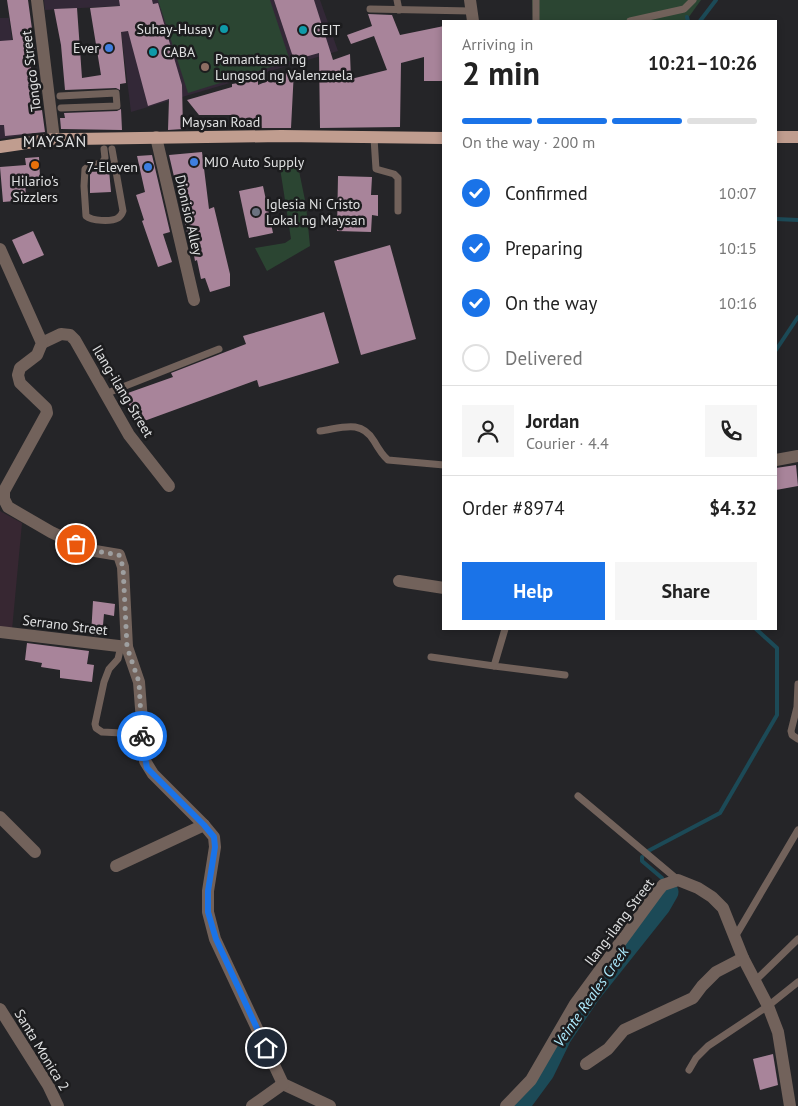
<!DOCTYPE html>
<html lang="en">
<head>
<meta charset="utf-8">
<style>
  :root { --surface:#fff; --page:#f6f6f6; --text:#222; --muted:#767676; --line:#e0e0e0; --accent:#1a73e8 }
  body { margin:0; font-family:"PT Sans",sans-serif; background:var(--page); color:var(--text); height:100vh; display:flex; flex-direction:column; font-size:19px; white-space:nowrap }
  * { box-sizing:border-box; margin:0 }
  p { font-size:16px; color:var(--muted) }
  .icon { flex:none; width:28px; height:28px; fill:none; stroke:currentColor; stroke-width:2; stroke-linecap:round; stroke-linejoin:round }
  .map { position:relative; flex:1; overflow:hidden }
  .drawer { position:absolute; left:442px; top:20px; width:335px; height:610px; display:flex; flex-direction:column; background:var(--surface); border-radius:0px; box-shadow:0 2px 8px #0003 }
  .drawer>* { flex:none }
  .pin { position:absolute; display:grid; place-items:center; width:42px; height:42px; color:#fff; margin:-21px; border:2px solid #fff; border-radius:50%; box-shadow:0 1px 5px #0007 }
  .courier { position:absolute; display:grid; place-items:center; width:50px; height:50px; margin:-25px; border:4px solid #1a73e8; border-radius:50%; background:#fff; color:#222; box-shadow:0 1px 6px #0007 }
  .summary em { font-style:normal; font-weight:600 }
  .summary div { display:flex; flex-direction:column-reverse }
  .summary { display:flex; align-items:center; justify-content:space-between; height:85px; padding:0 20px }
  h1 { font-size:32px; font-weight:600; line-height:38px }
  .bar { display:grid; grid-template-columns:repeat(4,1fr); gap:8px 5px; align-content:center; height:60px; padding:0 20px }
  .bar i { height:6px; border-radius:4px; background:var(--line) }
  .bar .active { background:var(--accent) }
  .bar p { grid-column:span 4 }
  .line { display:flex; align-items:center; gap:12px; padding:0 20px; border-top:1px solid var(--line) }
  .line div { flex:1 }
  .round { display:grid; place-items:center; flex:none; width:52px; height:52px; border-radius:0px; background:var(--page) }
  ol { padding:0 20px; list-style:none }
  li { display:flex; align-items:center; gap:15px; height:55px }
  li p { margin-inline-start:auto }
  li .icon { padding:5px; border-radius:50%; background:var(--accent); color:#fff; stroke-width:4 }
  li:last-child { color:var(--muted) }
  li i { width:28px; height:28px; border:2px solid var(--line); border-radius:50% }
  .action { display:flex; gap:10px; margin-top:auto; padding:10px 20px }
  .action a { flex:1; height:58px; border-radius:0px; background:var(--accent); color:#fff; font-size:20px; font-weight:600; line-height:58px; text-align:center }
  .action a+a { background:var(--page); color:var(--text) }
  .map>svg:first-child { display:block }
  .industrial { fill:#372732 }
  .education { fill:#332837 }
  .green { fill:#2b4532 }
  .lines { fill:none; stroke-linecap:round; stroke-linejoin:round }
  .stream { stroke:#1c4a57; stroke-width:4 }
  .river { stroke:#1c4a57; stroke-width:21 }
  .building { fill:#a8849a }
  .service { stroke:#72625b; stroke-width:7 }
  .minor { stroke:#72625b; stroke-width:12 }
  .tertiary { stroke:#72625b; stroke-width:12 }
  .primary { stroke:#c09d8f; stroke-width:12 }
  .done { stroke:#9e9fa0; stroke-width:5; stroke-dasharray:0 9 }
  .route { stroke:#1a73e8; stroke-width:6 }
  .culture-dot { fill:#0f9aa8; stroke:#1c1c1e; stroke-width:2 }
  .shop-dot { fill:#3f7fe0; stroke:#1c1c1e; stroke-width:2 }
  .education-dot { fill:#8d6e63; stroke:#1c1c1e; stroke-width:2 }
  .food-dot { fill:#e8710a; stroke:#1c1c1e; stroke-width:2 }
  .worship-dot { fill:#6b7280; stroke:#1c1c1e; stroke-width:2 }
  .labels { text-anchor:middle; stroke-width:5; stroke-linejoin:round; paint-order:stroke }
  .poi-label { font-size:14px; fill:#dfe0e1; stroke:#1c1c1e; text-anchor:start }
  .street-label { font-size:14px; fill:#dfe0e1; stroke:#1c1c1e }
  .water-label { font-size:15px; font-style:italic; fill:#aeecff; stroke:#1c1c1e }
  .quarter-label { font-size:16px; letter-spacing:1px; fill:#dfe0e1; stroke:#1c1c1e }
</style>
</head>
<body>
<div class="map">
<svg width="798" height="1106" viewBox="0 0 798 1106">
  <rect width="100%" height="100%" fill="#252528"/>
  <!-- industrial -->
  <polygon class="industrial" points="0,511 22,523 12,630 0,629"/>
  <!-- education -->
  <g class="education">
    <polygon points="44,0 320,0 338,51 131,112 118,6 45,10"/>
    <polygon points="0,18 9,18 24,135 0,139"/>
  </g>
  <!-- green -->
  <g class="green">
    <polygon points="158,0 270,0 290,61 188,93"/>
    <polygon points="532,0 701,0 686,21 533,21"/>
    <polygon points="298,166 306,205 310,246 267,271 255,248 285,243 291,239 280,168"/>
  </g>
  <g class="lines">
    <!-- stream -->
    <g class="stream">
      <polyline points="687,17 688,21"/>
      <polyline points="700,21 716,0"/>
      <polyline points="776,219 798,220"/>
      <polyline points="776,350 798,317"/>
      <polyline points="648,851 720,813 777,715 777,648 756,629"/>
      <polyline points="642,857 642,861 662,878"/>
    </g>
    <!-- river -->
    <polyline class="river" points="519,1106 544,1072 561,1037 590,994 660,906 668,892"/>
  </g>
  <!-- building -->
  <g class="building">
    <polygon points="7,0 28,0 36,58 30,59 33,89 39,88 45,132 5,136 4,125 0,125 0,41 13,40"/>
    <polygon points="119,0 152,0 153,4 158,3 182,85 183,129 168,130 169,99 148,106 128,31 121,32 126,83 120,84 120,90 116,88 65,90 61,45 54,9 77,8 82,78 101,75 90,8 120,6"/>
    <polygon points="274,0 314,0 333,60 350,54 351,79 387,70 374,36 351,44 347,35 372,26 368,14 392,15 400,35 444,26 444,81 424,81 424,57 401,63 400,127 320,128 319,53 294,60"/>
    <polygon points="294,70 291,128 233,128 232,115 199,115 187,100 232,87 232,84 258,80 258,85"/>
    <polygon points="121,109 122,130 61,129 60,118 65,118 64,113 117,111"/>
    <polygon points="202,152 209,209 214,207 230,274 230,286 210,292 205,278 201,279 197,260 195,261 193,250 191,250 169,155"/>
    <polygon points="152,155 170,232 163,234 172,262 158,267 142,221 144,220 136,195 145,192 137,156"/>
    <polygon points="39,157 40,177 25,178 26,200 3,202 0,167 26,165 25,158"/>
    <polygon points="109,170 111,192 90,193 90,172"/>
    <polygon points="338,176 372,177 371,195 378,195 378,216 372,215 371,232 337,231"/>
    <polygon points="263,186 273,233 249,238 239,191"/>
    <polygon points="33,231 44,255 23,264 12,240"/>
    <polygon points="390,245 416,339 361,355 334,261"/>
    <polygon points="324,312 339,363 259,387 257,380 136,424 125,394 173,377 171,373 246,344 243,336"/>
    <polygon points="796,465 798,486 776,490 776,468"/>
    <polygon points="93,601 115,604 114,616 104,614 102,636 91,635"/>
    <polygon points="27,643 89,651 87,664 94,665 92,682 60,678 60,670 41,667 42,663 25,660"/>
    <polygon points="773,1054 778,1085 760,1090 753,1059"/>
  </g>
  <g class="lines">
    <!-- service -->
    <g class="service">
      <polyline points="397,0 399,10"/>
      <polyline points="536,0 536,21"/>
      <polyline points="370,9 471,11"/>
      <polyline points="630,21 684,9 693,0"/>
      <polyline points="60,96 116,93 117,106 61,108"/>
      <polyline points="374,138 376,169 394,174 398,178 398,211"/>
      <path d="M104,149l1,9 -3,5 -13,3 -4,3 -1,17 2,30c6,5 25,6 32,2 3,-2 4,-4 5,-7l-11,-62"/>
      <polyline points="105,394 219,349"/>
      <path d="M320,431c22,-3 41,-12 54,10 4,7 8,14 14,19l56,5"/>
      <polyline points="505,629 494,666 565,675"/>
      <polyline points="121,646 118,659 109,669 104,682 95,724 96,728 102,732 142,734"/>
      <polyline points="431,657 494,666"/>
      <polyline points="798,684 797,707 791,731 792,735 798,739"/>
      <polyline points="578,796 678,880"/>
      <polyline points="735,937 798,830"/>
      <polyline points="755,981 798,939"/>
      <polyline points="689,1070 696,1058 708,1046 768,1006 798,982"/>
    </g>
    <!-- minor -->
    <g class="minor">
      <polyline points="470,0 473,21"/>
      <polyline points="156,137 194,300"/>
      <polyline points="42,343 61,334 70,335 75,340 129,435 169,486"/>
      <polyline points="776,460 798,456"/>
      <polyline points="399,581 444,588"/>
      <polyline points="0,632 127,647"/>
      <polyline points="0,817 35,852"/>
      <polyline points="116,866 204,825"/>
      <polyline points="0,1009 48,1085 58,1106"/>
      <polyline points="586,1064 608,1049 624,1030 693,998 702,986 716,972 743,958"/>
    </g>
    <!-- tertiary -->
    <g class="tertiary">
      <polyline points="37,0 54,139"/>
      <polyline points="0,249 42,343 37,355 20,368 18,375 20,383 46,408 47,413 4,491 4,499 8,507 51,532 89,550 119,555 123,567 127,647 139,682 145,761 153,774 204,825 214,837 215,847 208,891 208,912 215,939 283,1084 330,1106"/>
      <polyline points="252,1106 283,1084"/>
      <polyline points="506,1106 531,1080 575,1004 658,891 663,885 678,880 698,888 712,897 723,908 743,958 768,1006 778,1032 790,1106"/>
    </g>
    <!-- primary -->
    <g class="primary">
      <polyline points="776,137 798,137"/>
      <polyline points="0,147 54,139 74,139 281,136 444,138"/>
    </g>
  </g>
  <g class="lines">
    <!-- done -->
    <polyline class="done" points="76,544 89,550 119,555 123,567 127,647 139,682 142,736"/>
    <!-- route -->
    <polyline class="route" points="142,736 144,752 147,768 204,825 214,837 215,847 208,891 208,912 216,939 266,1048"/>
  </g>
  <!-- markers -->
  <g class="culture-dot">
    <circle cx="224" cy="29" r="5"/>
    <circle cx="303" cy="30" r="5"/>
    <circle cx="153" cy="52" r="5"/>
  </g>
  <g class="shop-dot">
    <circle cx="109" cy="48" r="5"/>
    <circle cx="194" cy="162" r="5"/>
    <circle cx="148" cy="167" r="5"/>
  </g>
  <circle class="education-dot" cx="205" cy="67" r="5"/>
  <circle class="food-dot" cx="35" cy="165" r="5"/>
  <circle class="worship-dot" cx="256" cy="212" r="5"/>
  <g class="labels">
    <!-- poi labels -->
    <g class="poi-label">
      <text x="214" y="34" text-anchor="end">Suhay-Husay</text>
      <text x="313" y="35">CEIT</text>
      <text x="99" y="53" text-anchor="end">Ever</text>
      <text x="163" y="57">CABA</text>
      <text x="215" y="64">Pamantasan ng<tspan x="215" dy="16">Lungsod ng Valenzuela</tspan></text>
      <text x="204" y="167">MJO Auto Supply</text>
      <text x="138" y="172" text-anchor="end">7-Eleven</text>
      <text x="35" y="186" text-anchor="middle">Hilario's<tspan x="35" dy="16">Sizzlers</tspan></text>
      <text x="266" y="209">Iglesia Ni Cristo<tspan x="266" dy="16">Lokal ng Maysan</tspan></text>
    </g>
    <!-- street labels -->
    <g class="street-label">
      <text transform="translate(31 71) rotate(-97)" y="5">Tongco Street</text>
      <text x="221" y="127">Maysan Road</text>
      <text transform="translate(189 215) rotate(77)" y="5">Dionisio Alley</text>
      <text transform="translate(123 391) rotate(59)" y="5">Ilang-ilang Street</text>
      <text transform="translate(65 625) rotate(7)" y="5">Serrano Street</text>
      <text transform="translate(619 922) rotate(-53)" y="5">Ilang-ilang Street</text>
      <text transform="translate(42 1050) rotate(59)" y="5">Santa Monica 2</text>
    </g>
    <!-- water labels -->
    <g class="water-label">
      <text transform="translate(591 997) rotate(-55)" y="5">Veinte Reales Creek</text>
    </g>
    <!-- quarter labels -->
    <g class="quarter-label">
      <text x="55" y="147">MAYSAN</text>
    </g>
  </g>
</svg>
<div class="pin" style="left:76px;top:544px;background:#ea580c"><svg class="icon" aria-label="bag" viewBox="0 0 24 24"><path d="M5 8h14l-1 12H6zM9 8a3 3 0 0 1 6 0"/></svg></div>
<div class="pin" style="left:266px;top:1048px;background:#1f2937"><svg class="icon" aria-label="home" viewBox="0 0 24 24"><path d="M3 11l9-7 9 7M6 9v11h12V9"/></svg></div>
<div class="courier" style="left:142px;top:736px"><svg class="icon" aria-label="bike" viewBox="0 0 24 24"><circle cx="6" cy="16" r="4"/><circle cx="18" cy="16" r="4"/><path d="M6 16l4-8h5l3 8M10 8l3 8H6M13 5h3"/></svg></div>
<section class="drawer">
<div class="summary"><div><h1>2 min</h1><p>Arriving in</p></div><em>10:21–10:26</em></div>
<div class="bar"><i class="active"></i><i class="active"></i><i class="active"></i><i></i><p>On the way · 200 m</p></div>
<ol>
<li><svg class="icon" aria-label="check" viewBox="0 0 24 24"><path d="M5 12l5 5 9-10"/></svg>Confirmed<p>10:07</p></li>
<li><svg class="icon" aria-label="check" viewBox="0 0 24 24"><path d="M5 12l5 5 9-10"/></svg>Preparing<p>10:15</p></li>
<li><svg class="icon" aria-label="check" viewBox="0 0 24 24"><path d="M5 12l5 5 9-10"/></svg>On the way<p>10:16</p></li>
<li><i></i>Delivered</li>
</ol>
<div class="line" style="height:90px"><a class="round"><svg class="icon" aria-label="person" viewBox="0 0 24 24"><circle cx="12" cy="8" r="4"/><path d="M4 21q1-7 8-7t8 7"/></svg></a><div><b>Jordan</b><p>Courier · 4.4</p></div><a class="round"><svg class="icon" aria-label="phone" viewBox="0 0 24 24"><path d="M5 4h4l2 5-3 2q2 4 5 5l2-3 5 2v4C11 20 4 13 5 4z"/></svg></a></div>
<div class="line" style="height:65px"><div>Order #8974</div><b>$4.32</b></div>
<div class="action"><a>Help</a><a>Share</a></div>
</section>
</div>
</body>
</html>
